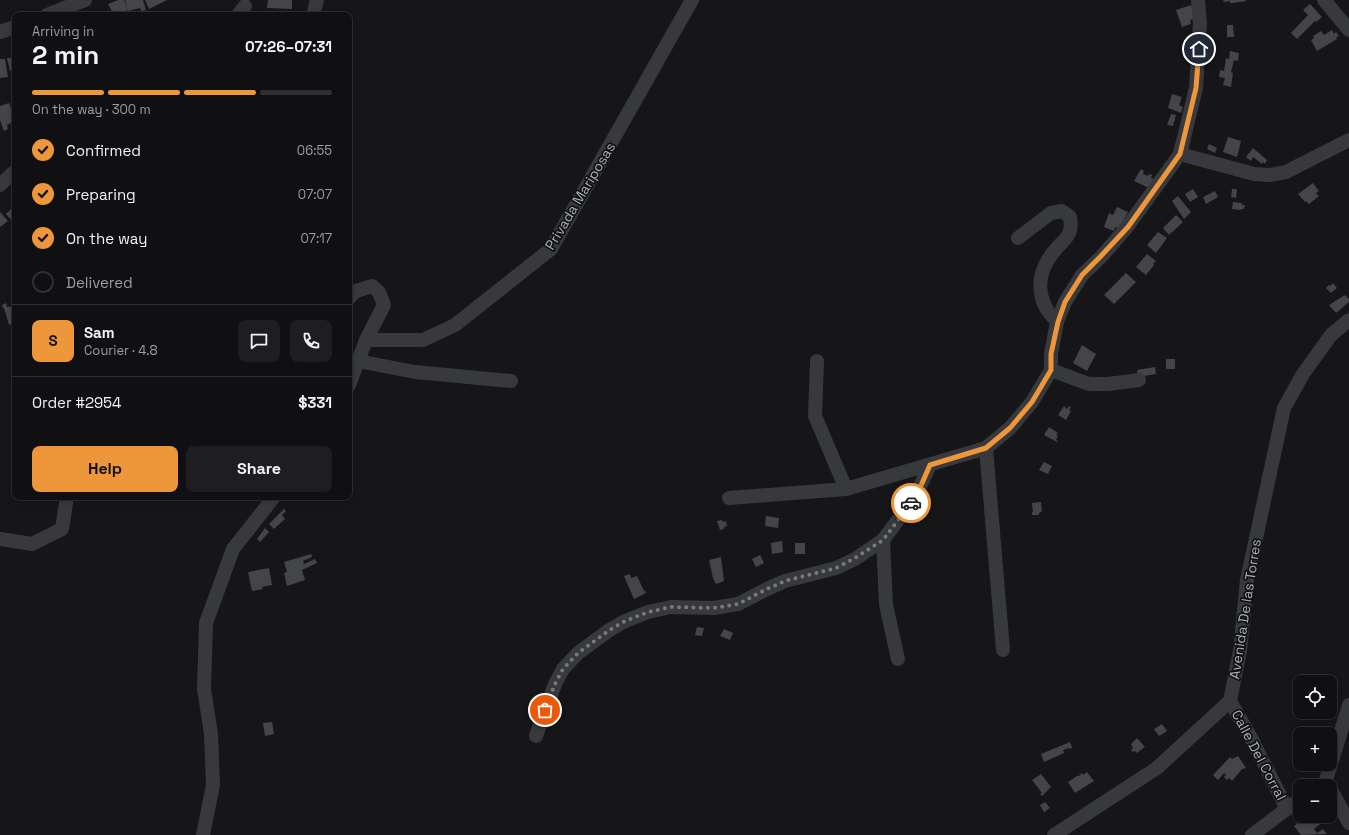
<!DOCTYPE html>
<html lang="en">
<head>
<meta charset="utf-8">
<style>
  :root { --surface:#101012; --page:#1e1e20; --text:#f1f3f6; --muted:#9c9d9f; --line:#303032; --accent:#ed973a }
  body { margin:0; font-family:"Space Grotesk",sans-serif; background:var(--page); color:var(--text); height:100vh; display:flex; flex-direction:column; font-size:15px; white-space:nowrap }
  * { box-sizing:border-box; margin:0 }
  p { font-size:13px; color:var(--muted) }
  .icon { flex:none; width:22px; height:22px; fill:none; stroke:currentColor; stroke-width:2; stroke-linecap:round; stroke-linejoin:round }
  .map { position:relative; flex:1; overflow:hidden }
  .details { position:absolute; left:12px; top:12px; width:340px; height:488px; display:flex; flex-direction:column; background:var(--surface); border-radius:8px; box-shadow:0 2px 6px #0003,0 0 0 1px var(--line) }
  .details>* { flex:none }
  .controls { position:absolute; left:1293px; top:675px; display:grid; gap:8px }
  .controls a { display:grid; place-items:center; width:44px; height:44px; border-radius:8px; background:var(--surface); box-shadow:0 2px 6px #0003,0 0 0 1px var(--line); font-size:20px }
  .pin { position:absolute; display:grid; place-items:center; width:34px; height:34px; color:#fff; margin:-17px; border:2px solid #fff; border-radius:50%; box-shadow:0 1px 4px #0007 }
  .courier { position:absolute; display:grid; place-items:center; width:40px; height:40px; margin:-20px; border:3px solid #ed973a; border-radius:50%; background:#fff; color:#222; box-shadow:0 1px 5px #0007 }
  .summary em { font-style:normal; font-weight:600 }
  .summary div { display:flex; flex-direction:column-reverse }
  .summary { display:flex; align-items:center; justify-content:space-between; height:68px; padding:0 20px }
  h1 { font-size:26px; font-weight:600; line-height:30px }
  .bar { display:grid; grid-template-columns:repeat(4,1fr); gap:6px 4px; align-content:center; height:48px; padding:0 20px }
  .bar i { height:5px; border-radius:3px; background:var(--line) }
  .bar .active { background:var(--accent) }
  .bar p { grid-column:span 4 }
  .line { display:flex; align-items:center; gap:10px; padding:0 20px; border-top:1px solid var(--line) }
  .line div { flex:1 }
  .round { display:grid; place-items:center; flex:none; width:42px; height:42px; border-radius:8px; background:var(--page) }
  ol { padding:0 20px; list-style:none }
  li { display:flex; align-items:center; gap:12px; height:44px }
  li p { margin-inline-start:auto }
  li .icon { padding:4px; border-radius:50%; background:var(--accent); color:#111; stroke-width:4 }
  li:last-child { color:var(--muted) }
  li i { width:22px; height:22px; border:2px solid var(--line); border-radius:50% }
  .cta { display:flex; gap:8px; margin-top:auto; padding:8px 20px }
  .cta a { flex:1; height:46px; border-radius:8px; background:var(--accent); color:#111; font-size:16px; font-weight:600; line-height:46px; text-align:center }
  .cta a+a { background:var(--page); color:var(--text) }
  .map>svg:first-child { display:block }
  .building { fill:#434548 }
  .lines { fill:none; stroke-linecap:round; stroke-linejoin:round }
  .minor { stroke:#37393d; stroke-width:14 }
  .done { stroke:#767980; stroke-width:4; stroke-dasharray:0 7.2 }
  .route { stroke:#ed973a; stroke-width:5 }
  .labels { text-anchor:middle; stroke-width:3.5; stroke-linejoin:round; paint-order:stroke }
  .street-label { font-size:14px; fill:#a9afb8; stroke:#111113 }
</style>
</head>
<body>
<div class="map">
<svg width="1349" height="835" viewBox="0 0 1349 835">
  <rect width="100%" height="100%" fill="#161618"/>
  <!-- building -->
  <g class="building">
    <polygon points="118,0 124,0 128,10 117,15 114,15 108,4"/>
    <polygon points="125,0 143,0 146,10 141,11 140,8 128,11"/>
    <polygon points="145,0 167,0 149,9"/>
    <polygon points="268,0 292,0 292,9 267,8"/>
    <polygon points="1223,0 1246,0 1246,1 1233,3 1230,3 1230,1 1224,2"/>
    <polygon points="1310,4 1322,17 1316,22 1315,21 1297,39 1291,33 1308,15 1303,10"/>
    <polygon points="1191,5 1196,19 1190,20 1191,24 1182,27 1176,10"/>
    <polygon points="1227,25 1233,25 1234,37 1227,37"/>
    <polygon points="1332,30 1334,34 1336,32 1339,36 1336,37 1337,39 1317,51 1311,40 1314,38 1313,36 1321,31 1324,35"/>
    <polygon points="1230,51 1239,53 1238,61 1234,60 1231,72 1233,73 1231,87 1223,85 1225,78 1219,77 1220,70 1224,71 1226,58 1229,59"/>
    <polygon points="15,57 15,70 10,71 7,58"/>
    <polygon points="0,59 5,59 8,77 0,78"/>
    <polygon points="1172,94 1182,97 1179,105 1183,107 1181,113 1168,108"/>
    <polygon points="9,103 15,121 7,125 8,129 4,131 0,120 0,106"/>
    <polygon points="1171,114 1176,115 1173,126 1167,125"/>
    <polygon points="1228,137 1241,141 1237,157 1223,152"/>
    <polygon points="1209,144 1217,148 1215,153 1207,149"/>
    <polygon points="1253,148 1267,160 1265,164 1263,162 1262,164 1253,157 1251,161 1246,157"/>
    <polygon points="1141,169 1144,171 1143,174 1148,176 1149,174 1152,175 1151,178 1154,179 1149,188 1134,181"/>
    <polygon points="1313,183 1319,191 1316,193 1319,196 1309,204 1306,201 1305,202 1298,194"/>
    <polygon points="1193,189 1198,197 1190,202 1185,194"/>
    <polygon points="1232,189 1237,189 1236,198 1231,197"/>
    <polygon points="1215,191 1218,197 1206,204 1203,197"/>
    <polygon points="1178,196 1191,212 1184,219 1172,201"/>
    <polygon points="1233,202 1242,203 1242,205 1245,205 1244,209 1241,209 1241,210 1232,209"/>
    <polygon points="15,205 15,224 6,214"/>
    <polygon points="1117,207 1128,212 1119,229 1115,227 1114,231 1104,227 1109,213 1113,215"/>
    <polygon points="0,212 8,221 0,227"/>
    <polygon points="1176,215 1183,222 1169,235 1163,228"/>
    <polygon points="1158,232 1167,238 1156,253 1147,245"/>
    <polygon points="1147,254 1156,261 1153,264 1154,265 1146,275 1136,267"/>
    <polygon points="1126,273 1136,282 1114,304 1104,295"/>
    <polygon points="1333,283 1337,288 1331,293 1326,288 1329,285 1330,286"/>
    <polygon points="1345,295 1349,299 1349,302 1336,313 1329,305"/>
    <polygon points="6,303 7,307 15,306 15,323 9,325 4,308 3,308 2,305"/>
    <polygon points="1082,345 1096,354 1087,371 1073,363"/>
    <rect x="1166" y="359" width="9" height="10"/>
    <polygon points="1155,367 1156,374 1138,377 1137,370"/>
    <polygon points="1064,406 1067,409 1069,406 1071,407 1069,410 1071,411 1066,420 1058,415"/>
    <polygon points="1049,427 1058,433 1056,435 1058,436 1056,440 1058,441 1057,442 1044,435"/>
    <polygon points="1044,462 1052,466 1048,474 1039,470"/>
    <polygon points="1041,502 1042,511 1039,513 1039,515 1032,515 1032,512 1033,512 1032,503"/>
    <polygon points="284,509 286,511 282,515 285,519 274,529 269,524"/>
    <polygon points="766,516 779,518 778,528 765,526"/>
    <polygon points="722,520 723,522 726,521 727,526 724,527 724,529 720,530 717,521"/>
    <polygon points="265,528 269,532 260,542 257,539"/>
    <polygon points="782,541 783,552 772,554 771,543"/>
    <rect x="795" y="543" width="10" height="11"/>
    <polygon points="311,554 312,557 303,561 304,564 315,559 317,563 302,570 305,580 287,586 284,573 287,572 284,562"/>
    <polygon points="760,555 764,563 756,567 752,559"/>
    <polygon points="721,557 724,581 716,584 713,578 709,560"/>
    <polygon points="269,568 272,585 262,587 263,589 252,591 248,572"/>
    <polygon points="630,574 631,578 637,576 644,591 645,590 646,593 634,599 624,576"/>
    <polygon points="697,627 704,628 702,636 695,635"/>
    <polygon points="724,629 733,633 730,640 720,636"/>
    <polygon points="272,722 274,734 265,736 263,723"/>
    <polygon points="1162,724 1167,731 1159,736 1154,729"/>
    <polygon points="1137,738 1145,747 1137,753 1135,751 1133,752 1131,750 1133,748 1131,744"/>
    <polygon points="1070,742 1072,747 1071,749 1069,748 1063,750 1064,753 1044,762 1041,754"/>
    <polygon points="1238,756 1246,768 1242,769 1232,781 1229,778 1227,780 1224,777 1226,775 1224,773 1218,780 1213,775 1230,757 1232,759"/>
    <polygon points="1087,772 1094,781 1075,793 1068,782 1077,776 1080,776 1079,775 1082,773 1083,775"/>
    <polygon points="1041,774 1051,787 1042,796 1040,794 1042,793 1032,780"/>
    <polygon points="1045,802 1050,808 1044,812 1040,805"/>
    <polygon points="1307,816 1324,816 1327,819 1314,829 1317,833 1323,829 1327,834 1301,835 1294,826"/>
  </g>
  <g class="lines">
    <!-- minor -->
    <g class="minor">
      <polyline points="1324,0 1349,30"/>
      <polyline points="47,15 85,0"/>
      <polyline points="238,15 245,6"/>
      <polyline points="313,15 317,0"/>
      <polyline points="0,32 15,27"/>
      <polyline points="1180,154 1254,174 1270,175 1286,172 1349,140"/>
      <polyline points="0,185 15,171"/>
      <path d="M1018,238l33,-25 11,-2 8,6c3,17 -3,20 -14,32 -15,17 -21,38 -10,59 3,5 8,10 11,14"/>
      <polyline points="349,298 356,291 372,286 379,292 384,305 366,340 349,385"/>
      <polyline points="366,340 423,340 455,325 551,249 692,0"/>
      <polyline points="358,361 415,372 511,381"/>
      <polyline points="817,361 815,416 846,489"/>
      <polyline points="1051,370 1089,384 1108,384 1139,380"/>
      <polyline points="986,448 1003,650"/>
      <polyline points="729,498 846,489 986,448 1010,428 1032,402 1051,370 1051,354 1057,322 1065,302 1082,275 1101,257 1127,227 1180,154 1196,88 1200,23 1198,0"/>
      <polyline points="0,539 32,544 62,529 67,497"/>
      <polyline points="883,540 886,605 898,659"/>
      <polyline points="1230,701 1251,738 1287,809"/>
      <polyline points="536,736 555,684 563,669 578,653 608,631 623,622 648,612 671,607 714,608 738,604 767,589 785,581 836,568 855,559 883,540 915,497 930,465"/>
      <polyline points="1326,780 1349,705"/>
      <polyline points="1330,788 1349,823"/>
      <polyline points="203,835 213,785 211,734 204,689 206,623 233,549 274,497"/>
      <polyline points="1054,835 1157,768 1230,701 1240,651 1247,580 1284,408 1303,374 1331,335 1349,320"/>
      <polyline points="1252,835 1300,799"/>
    </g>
  </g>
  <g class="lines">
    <!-- done -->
    <polyline class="done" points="545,710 555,684 563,669 578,653 608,631 623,622 648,612 671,607 714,608 738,604 767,589 785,581 836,568 855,558 883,540 911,503"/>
    <!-- route -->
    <polyline class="route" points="911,503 916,497 930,465 986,448 1010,428 1032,402 1051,370 1051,354 1058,322 1065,302 1082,275 1100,257 1128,227 1180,154 1196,88 1199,49"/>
  </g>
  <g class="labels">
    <!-- street labels -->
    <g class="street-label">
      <text transform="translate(580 196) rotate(-59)" y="5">Privada Mariposas</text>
      <text transform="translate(1245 609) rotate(-81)" y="5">Avenida De las Torres</text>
      <text transform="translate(1259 755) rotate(62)" y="5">Calle Del Corral</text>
    </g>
  </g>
</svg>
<div class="controls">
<a><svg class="icon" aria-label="locate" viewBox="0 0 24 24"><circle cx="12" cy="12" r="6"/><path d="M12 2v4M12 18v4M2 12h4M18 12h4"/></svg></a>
<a>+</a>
<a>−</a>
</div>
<div class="pin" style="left:545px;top:710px;background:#ea580c"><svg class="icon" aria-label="bag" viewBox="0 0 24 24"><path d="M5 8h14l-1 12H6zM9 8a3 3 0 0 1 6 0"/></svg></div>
<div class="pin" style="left:1199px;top:49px;background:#1f2937"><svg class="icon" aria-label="home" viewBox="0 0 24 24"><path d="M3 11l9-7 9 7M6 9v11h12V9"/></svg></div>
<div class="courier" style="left:911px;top:503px"><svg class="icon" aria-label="car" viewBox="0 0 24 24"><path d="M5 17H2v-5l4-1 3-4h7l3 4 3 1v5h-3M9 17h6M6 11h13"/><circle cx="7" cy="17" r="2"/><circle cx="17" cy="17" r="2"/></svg></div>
<section class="details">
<div class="summary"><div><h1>2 min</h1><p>Arriving in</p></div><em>07:26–07:31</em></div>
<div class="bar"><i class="active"></i><i class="active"></i><i class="active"></i><i></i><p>On the way · 300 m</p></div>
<ol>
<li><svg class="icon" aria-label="check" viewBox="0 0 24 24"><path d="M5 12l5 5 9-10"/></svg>Confirmed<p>06:55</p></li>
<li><svg class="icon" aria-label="check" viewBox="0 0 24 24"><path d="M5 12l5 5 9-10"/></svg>Preparing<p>07:07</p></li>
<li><svg class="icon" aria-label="check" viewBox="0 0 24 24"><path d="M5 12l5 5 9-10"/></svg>On the way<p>07:17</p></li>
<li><i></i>Delivered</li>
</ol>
<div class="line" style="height:72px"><b class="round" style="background:var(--accent);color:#111">S</b><div><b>Sam</b><p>Courier · 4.8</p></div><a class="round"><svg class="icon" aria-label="chat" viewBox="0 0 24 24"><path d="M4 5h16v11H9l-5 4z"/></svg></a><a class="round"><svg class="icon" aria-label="phone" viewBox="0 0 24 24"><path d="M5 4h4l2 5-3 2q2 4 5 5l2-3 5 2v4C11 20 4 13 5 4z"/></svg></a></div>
<div class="line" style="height:52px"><div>Order #2954</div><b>$331</b></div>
<div class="cta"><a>Help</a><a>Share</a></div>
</section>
</div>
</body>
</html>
